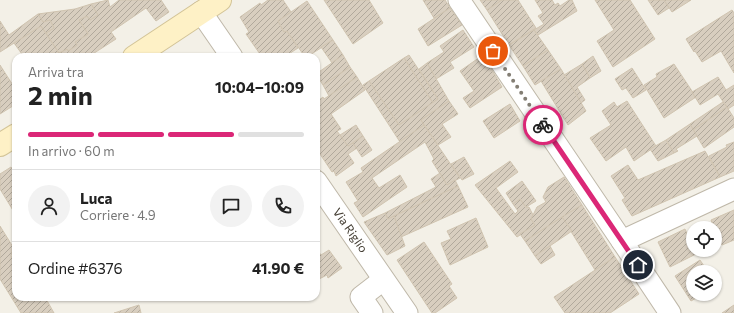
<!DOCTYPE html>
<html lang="it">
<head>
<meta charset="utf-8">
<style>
  :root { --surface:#fff; --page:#f2f2f2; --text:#222; --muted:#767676; --line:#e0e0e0; --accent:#db2777 }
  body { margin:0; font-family:Commissioner,sans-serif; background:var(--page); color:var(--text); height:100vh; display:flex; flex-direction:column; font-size:15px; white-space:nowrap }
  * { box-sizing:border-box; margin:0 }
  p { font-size:13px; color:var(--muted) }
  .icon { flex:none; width:22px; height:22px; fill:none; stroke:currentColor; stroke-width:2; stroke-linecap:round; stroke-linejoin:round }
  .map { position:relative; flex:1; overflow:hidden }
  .details { position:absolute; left:12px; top:53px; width:308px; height:248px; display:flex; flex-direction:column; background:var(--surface); border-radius:12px; box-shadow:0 1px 3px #0004 }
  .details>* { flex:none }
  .tools { position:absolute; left:686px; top:221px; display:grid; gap:8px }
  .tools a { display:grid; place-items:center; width:36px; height:36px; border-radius:50%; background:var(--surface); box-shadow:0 1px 3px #0004; font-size:20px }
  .pin { position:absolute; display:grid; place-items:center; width:34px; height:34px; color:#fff; margin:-17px; border:2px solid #fff; border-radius:50%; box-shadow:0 1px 4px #0007 }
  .courier { position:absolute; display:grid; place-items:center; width:40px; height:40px; margin:-20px; border:3px solid #db2777; border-radius:50%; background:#fff; color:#222; box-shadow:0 1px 5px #0007 }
  .headline em { font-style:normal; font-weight:700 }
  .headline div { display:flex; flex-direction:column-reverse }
  .headline { display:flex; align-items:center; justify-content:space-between; height:68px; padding:0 16px }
  h1 { font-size:26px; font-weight:700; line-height:30px }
  .bar { display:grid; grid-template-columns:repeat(4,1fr); gap:6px 4px; align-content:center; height:48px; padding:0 16px }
  .bar i { height:5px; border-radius:3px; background:var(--line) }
  .bar .selected { background:var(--accent) }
  .bar p { grid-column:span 4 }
  .line { display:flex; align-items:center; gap:10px; padding:0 16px; border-top:1px solid var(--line) }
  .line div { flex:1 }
  .round { display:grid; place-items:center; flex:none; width:42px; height:42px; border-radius:21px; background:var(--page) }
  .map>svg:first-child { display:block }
  .building { fill:url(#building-hatch); stroke:#d0c4b0 }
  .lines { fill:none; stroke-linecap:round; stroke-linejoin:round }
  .street-casing { stroke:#bfb8a9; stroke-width:23 }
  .secondary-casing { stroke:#d3c497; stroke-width:24 }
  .street { stroke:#fff; stroke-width:21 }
  .secondary { stroke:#fef1c6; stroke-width:22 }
  .done { stroke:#837e74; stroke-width:4; stroke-dasharray:0 7.2 }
  .route { stroke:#db2777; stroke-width:5 }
  .labels { text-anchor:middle; stroke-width:3; stroke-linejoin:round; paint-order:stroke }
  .street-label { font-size:12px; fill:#464036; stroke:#fff }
</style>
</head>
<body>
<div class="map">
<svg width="734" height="313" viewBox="0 0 734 313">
  <defs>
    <pattern id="building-hatch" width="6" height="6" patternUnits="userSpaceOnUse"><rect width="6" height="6" fill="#d8cebf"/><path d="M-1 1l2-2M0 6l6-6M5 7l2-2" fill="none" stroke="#b1a99c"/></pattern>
  </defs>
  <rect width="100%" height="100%" fill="#f3f0e7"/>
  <!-- building -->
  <g class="building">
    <polygon points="108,0 110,7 119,0 161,0 169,12 156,21 146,8 111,32 116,39 88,57 24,57 14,43 41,26 59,53 67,49 68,51 77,45 75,42 88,34 79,20 87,16 90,20 98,15 91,4"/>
    <polygon points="268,0 283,0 291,12 278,21 284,32 287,31 298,48 284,57 262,57 246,34 249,32 240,17 260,3 261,5"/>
    <polygon points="324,0 369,0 383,23 353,44"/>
    <polygon points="423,0 445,0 450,8 434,18"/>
    <polygon points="480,0 502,0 487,10"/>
    <polygon points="502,0 518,0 536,28 509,45 487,10"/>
    <polygon points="535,0 552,0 555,5 558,3 560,6 569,0 572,0 577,11 538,35 534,30 544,24 538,16 543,13"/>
    <polygon points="595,0 630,0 655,39 613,67 597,41 614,30"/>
    <polygon points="648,0 664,0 669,8 658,15"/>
    <polygon points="664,0 691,0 672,12"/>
    <polygon points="307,1 333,40 307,57 305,57 287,31 284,32 278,21"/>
    <polygon points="91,4 98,15 90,20 87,16 79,20 88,34 75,42 77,45 68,51 67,49 59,53 46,33 54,28 50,20 43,22 38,14 75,9"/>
    <polygon points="450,8 462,25 428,46 418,29"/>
    <polygon points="732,10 734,13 734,73 721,51 702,62 695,51 694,52 686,39"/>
    <polygon points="38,14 43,22 50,20 54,28 46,33 41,26 0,52 0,21 9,35"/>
    <polygon points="463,30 474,47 450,62 454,68 436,79 427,63 444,52 440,46"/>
    <polygon points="534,30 548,50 523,66 509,45"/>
    <polygon points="333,40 343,55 332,63 321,47"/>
    <polygon points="548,50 561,69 535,85 523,66"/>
    <polygon points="343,55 350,67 323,85 316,74"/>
    <polygon points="409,55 438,99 433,103 404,58"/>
    <polygon points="483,55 502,87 470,108 463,98 474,91 460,71"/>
    <polygon points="593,56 601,71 590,78 582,64"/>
    <polygon points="404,58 433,103 399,125 369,81"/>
    <polygon points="427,63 449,101 421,120 424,125 400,142 363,85 369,81 399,125 438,99 419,69"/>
    <polygon points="582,64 590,78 577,87 585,100 581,103 564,75"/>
    <polygon points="674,64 696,97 664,118 644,85 657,77 656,74"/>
    <polygon points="0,65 16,90 16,104 0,114"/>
    <polygon points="350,67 357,77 329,96 323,85"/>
    <polygon points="632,68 646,90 633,98 626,88 622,90 615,79"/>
    <polygon points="561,69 586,111 568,125 541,81"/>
    <polygon points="357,77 365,90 331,114 341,129 337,131 348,146 353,143 357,148 348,154 354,163 336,176 334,171 332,172 316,148 316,95 319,100 323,97 324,99"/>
    <polygon points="718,77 726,90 734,85 734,105 728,109 718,94 700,105 692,92"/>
    <polygon points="449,101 458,114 442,124 451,137 438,145 421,120"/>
    <polygon points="627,101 656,146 634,161 626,147 606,161 590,138 611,125 602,111 614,102 617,107"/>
    <polygon points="723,102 727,107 693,130 690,124"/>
    <polygon points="510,104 520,121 494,138 483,121"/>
    <polygon points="727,107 734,118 734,127 704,148 693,130"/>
    <polygon points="690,124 697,136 676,149 678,151 674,153 666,140"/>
    <polygon points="356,125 363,136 348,146 340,135"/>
    <polygon points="424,125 460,178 447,185 432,161 434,159 425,142 372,178 379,188 400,175 407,187 363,217 354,203 358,201 346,182 363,172 361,168"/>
    <polygon points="363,136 372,150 362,157 353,143"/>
    <polygon points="666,140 674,153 658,161 650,149"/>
    <polygon points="734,142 734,171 720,177 709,156 727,147 726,145"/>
    <polygon points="705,151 720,177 632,216 622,200 625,198 611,176 628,165 638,180"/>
    <polygon points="464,157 474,174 462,180 451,164"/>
    <polygon points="510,161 518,172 496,188 515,214 518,211 513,204 520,199 526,207 529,207 533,215 531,219 535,225 517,237 475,185"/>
    <polygon points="11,167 16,174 16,211 14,212 0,189 0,174"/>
    <polygon points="440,173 447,185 455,180 458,186 388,219 385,213 436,187 431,179"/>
    <polygon points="564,177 582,205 525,241 520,234 535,225 531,219 537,207 546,202 543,197 548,187"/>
    <polygon points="522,181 536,201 526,207 520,199 513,204 506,193"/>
    <polygon points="458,186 468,207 401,237 394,216"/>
    <polygon points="582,205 615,257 595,270 562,217"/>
    <polygon points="734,210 734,240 722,245 715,230 715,228 714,228 711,220"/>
    <polygon points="385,213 388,219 394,216 405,246 387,255 364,222"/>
    <polygon points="562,217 572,231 535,256 525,241"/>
    <polygon points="476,218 488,247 450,265 441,243 451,239 447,231"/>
    <polygon points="0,226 13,247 11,256 14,261 16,262 16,297 45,297 54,313 21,313 0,279"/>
    <polygon points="685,229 693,247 693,250 695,250 696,254 670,267 658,242"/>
    <polygon points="424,242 452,284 449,286 457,298 435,313 432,313 397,260"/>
    <polygon points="550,246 555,255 541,264 535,256"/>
    <polygon points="317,250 321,255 329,250 342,268 328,278 327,275 317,280 316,278 316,251"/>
    <polygon points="615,257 639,294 610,313 565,313 554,297"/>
    <polygon points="700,260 708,272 693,272 693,294 703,294 691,301 675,276"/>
    <polygon points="139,305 141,313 114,313"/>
    <polygon points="734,305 734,313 722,313"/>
  </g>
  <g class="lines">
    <defs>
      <g id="street">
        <polyline points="459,0 622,241 670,313"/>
        <polyline points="201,12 232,57"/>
        <path id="s1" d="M316,181l91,132"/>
        <polyline points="622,241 734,189"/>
        <polyline points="372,313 361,297 383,280"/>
      </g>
      <g id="secondary">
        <polyline points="134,57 220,0"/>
        <polyline points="0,145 16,135"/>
      </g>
    </defs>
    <!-- street casing -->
    <use href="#street" class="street-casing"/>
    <!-- secondary casing -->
    <use href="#secondary" class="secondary-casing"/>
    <!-- street -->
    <use href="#street" class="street"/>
    <!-- secondary -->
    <use href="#secondary" class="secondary"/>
  </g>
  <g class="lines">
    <!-- done -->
    <polyline class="done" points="493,51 543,125"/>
    <!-- route -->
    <polyline class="route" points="543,125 638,265"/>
  </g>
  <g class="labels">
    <!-- street labels -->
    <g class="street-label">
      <text dy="4" stroke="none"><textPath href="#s1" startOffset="60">Via Riglio</textPath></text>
    </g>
  </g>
</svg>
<div class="tools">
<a><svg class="icon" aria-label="locate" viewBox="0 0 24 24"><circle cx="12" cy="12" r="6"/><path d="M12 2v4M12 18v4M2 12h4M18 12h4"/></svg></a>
<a><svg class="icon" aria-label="layers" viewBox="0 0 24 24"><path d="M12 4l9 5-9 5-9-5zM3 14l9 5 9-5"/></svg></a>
</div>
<div class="pin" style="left:493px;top:51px;background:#ea580c"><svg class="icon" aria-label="bag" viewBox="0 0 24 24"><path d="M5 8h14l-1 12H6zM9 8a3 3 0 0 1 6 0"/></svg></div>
<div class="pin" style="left:638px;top:265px;background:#1f2937"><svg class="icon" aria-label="home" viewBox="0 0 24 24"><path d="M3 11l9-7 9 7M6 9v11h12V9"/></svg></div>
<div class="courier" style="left:543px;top:125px"><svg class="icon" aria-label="bike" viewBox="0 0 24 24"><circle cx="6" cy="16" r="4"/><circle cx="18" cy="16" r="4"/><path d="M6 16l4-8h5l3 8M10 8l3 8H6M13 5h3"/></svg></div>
<section class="details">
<div class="headline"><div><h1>2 min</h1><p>Arriva tra</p></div><em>10:04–10:09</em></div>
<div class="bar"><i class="selected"></i><i class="selected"></i><i class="selected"></i><i></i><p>In arrivo · 60 m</p></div>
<div class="line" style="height:72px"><a class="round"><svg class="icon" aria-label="person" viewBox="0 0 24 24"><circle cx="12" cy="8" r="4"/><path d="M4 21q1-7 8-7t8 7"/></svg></a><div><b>Luca</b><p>Corriere · 4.9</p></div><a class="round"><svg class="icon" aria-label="chat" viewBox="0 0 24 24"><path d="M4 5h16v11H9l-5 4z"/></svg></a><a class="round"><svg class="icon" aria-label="phone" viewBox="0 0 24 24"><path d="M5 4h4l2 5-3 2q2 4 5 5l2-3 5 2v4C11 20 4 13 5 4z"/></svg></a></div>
<div class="line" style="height:52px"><div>Ordine #6376</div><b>41.90 €</b></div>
</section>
</div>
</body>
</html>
